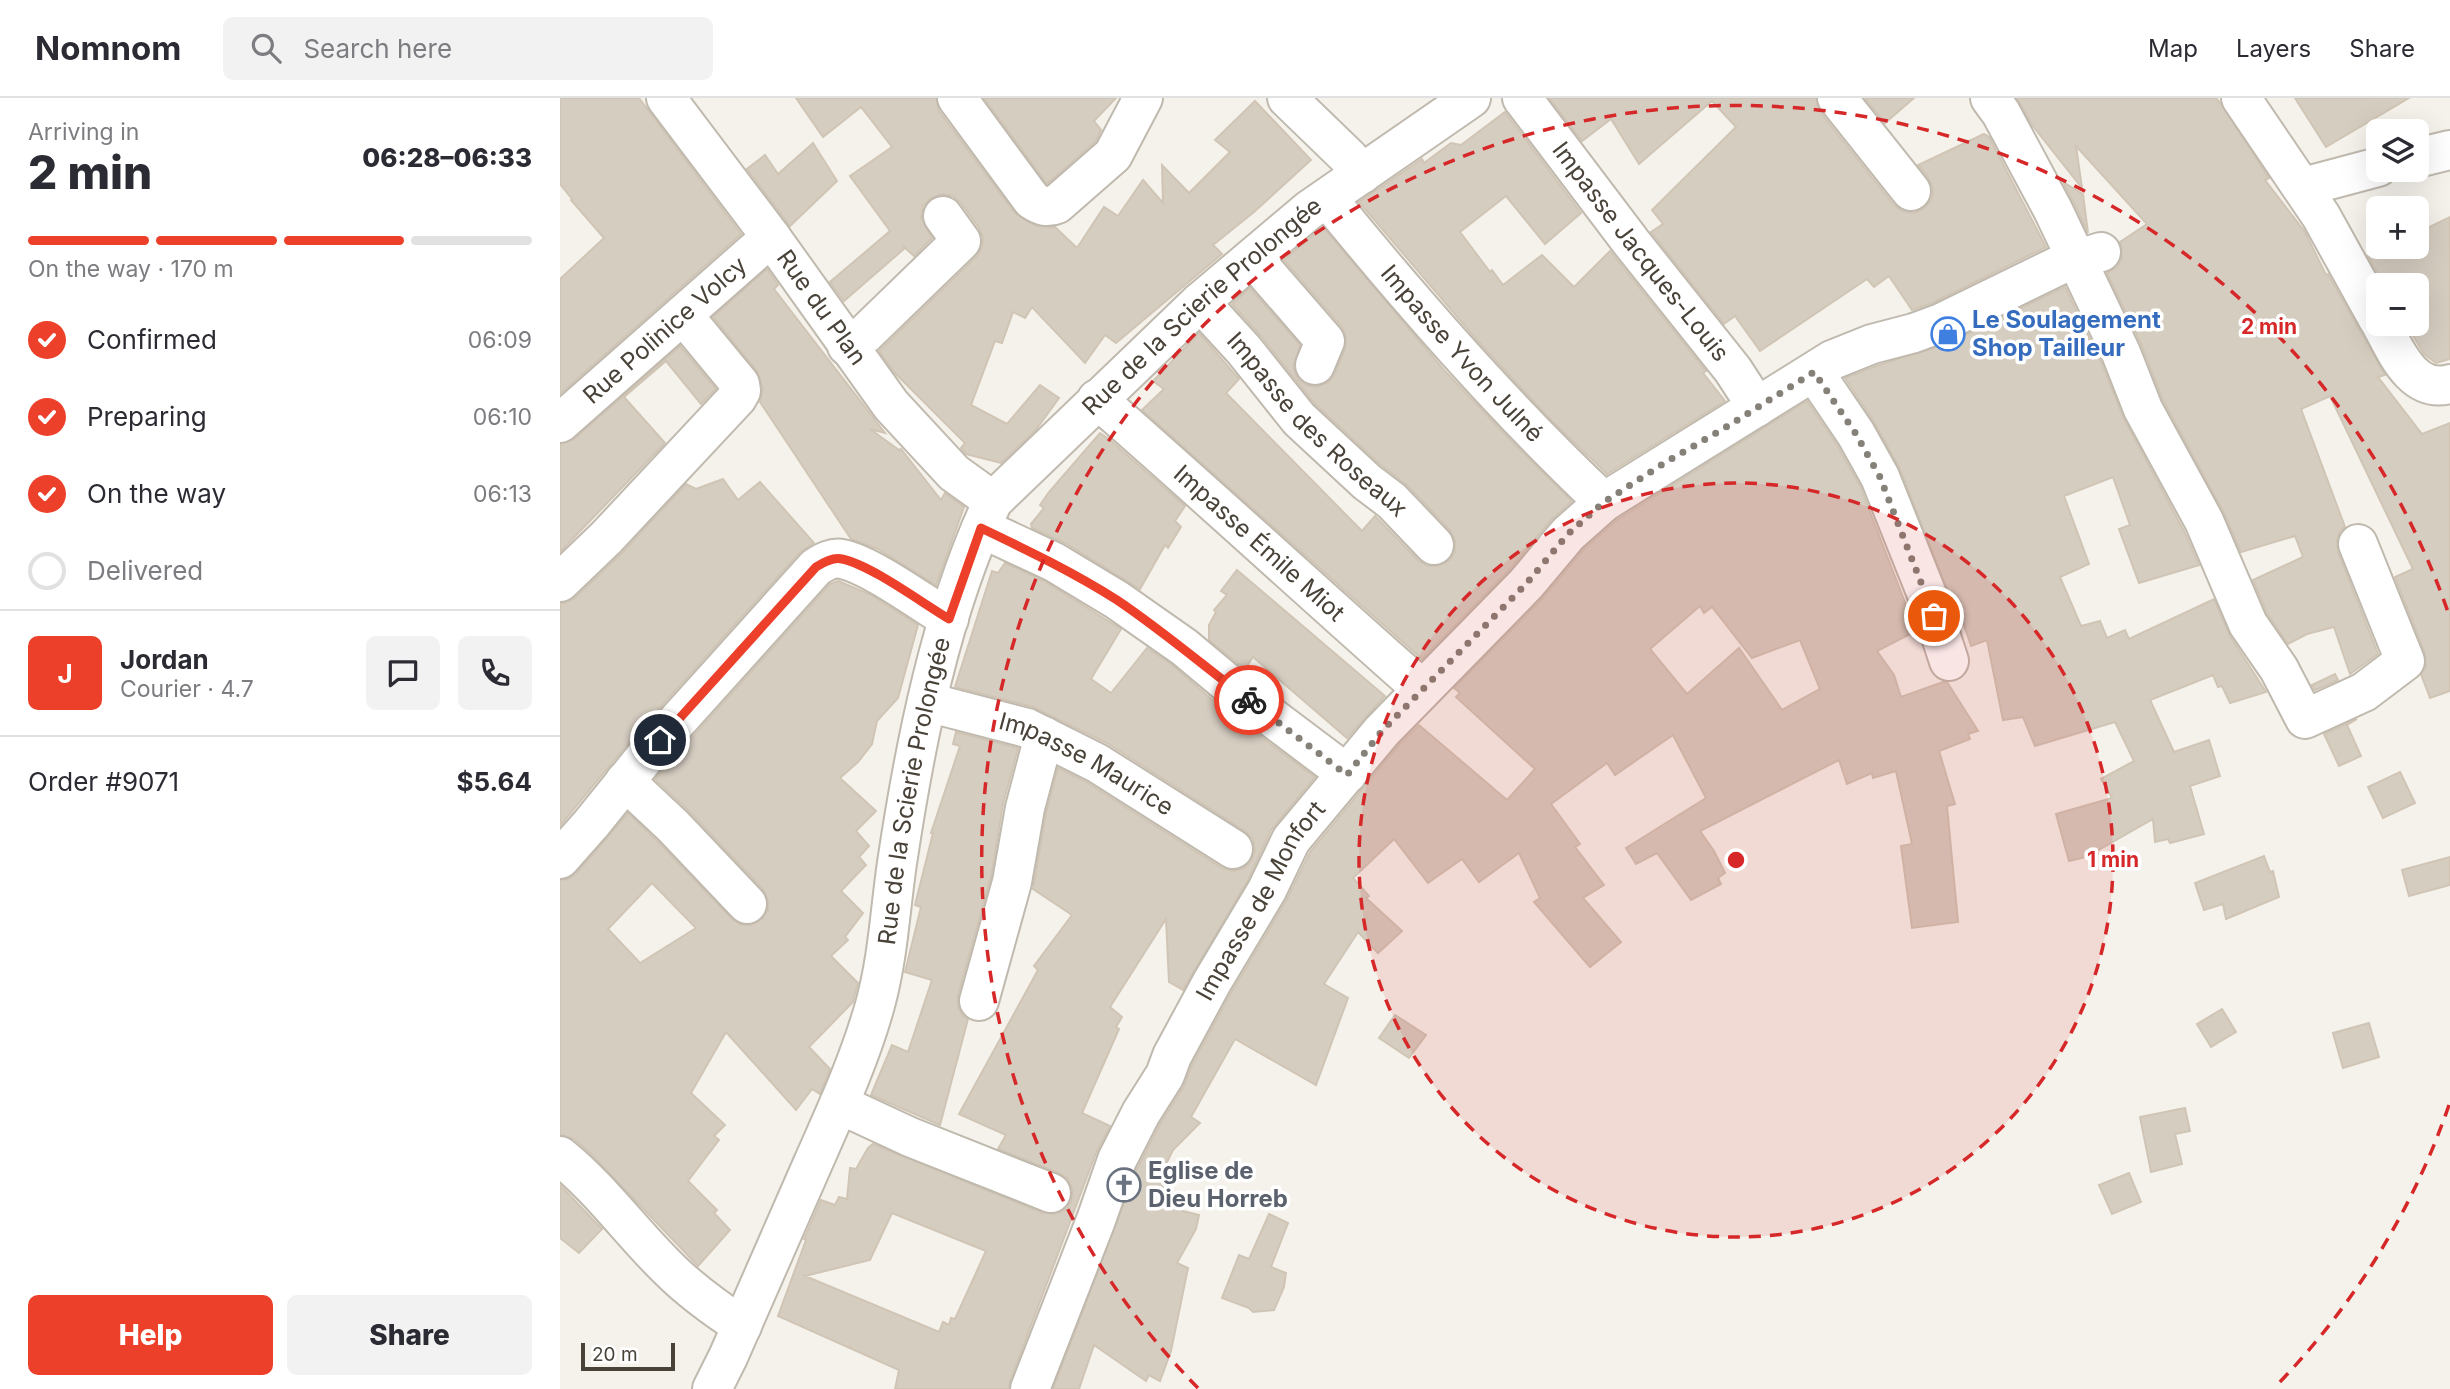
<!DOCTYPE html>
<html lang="en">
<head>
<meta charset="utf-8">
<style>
  :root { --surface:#fff; --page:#f2f2f3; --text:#2b2b33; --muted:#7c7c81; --line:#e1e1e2; --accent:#ed402a }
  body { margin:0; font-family:Inter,sans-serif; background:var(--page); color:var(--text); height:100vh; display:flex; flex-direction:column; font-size:26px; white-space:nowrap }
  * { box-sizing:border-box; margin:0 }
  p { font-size:23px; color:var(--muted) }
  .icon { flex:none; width:38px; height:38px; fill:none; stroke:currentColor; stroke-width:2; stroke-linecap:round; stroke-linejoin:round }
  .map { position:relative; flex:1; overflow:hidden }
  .details { display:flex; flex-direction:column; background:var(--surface); width:560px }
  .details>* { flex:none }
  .fabs { position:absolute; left:1806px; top:21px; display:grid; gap:14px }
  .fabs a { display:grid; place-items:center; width:63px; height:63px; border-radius:10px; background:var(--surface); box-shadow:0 7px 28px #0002; font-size:35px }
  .scale { position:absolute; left:21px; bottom:18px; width:94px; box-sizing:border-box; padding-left:7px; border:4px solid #494239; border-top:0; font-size:19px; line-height:24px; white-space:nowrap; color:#494239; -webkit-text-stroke:5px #fff; paint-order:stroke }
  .pin { position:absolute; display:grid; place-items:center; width:60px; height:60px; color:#fff; margin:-30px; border:4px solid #fff; border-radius:50%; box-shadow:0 2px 7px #0007 }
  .courier { position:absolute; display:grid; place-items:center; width:70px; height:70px; margin:-35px; border:5px solid #ed402a; border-radius:50%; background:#fff; color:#222; box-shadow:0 2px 9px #0007 }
  .headline em { font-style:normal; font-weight:800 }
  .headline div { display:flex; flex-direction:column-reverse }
  .headline { display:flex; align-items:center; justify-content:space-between; height:119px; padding:0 28px }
  h1 { font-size:46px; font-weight:800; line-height:52px }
  .bar { display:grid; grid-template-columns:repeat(4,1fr); gap:10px 7px; align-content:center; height:84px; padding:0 28px }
  .bar i { height:9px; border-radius:5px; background:var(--line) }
  .bar .on { background:var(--accent) }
  .bar p { grid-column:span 4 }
  .line { display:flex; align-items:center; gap:18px; padding:0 28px; border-top:2px solid var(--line) }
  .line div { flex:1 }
  .round { display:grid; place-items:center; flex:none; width:74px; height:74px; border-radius:10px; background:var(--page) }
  ol { padding:0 28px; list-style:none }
  li { display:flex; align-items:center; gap:21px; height:77px }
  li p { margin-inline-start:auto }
  li .icon { padding:7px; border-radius:50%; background:var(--accent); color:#fff; stroke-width:4 }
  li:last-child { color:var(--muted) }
  li i { width:38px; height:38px; border:4px solid var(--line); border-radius:50% }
  .cta { display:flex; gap:14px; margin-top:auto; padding:14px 28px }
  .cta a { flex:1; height:80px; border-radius:10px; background:var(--accent); color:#fff; font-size:28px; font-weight:800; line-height:80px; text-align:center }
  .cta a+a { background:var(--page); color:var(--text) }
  header { display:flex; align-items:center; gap:42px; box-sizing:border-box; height:98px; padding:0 35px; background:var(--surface); border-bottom:2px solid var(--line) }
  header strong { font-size:33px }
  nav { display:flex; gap:38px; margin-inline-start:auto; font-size:24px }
  .search { width:490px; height:63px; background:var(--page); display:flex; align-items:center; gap:18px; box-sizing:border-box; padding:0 24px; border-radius:10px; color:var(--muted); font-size:26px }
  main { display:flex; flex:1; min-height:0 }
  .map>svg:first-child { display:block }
  .building { fill:#d6cdc1; stroke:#d0c5b5; stroke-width:2; fill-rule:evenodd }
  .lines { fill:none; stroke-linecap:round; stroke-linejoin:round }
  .minor-casing { stroke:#c0b9ae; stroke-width:42 }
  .minor { stroke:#fff; stroke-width:38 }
  .done { stroke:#858078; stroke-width:7; stroke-dasharray:0 12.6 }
  .route { stroke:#ed402a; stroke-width:9 }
  .ring { fill:none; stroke:#d62828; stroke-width:3.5; stroke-dasharray:12 9 }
  .labels { text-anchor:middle; stroke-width:7; stroke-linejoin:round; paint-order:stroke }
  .street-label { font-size:24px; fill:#494239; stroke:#fff }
  .shop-label { font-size:24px; font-weight:bold; fill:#366cbe; stroke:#fff; text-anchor:start }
  .worship-label { font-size:24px; font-weight:bold; fill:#5b616d; stroke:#fff; text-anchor:start }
  .centre { fill:#d62828; stroke:#fff; stroke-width:3.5 }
  .ring-label { font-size:21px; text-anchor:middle; font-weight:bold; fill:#d62828; stroke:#fff; stroke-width:7; stroke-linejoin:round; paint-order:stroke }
</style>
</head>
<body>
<header>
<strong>Nomnom</strong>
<div class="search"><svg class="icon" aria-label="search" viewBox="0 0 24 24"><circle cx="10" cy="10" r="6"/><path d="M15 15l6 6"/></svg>Search here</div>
<nav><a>Map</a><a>Layers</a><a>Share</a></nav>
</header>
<main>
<section class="details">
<div class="headline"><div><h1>2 min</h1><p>Arriving in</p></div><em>06:28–06:33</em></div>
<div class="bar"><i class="on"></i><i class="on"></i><i class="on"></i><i></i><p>On the way · 170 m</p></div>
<ol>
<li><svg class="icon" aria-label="check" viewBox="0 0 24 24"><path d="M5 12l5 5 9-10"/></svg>Confirmed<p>06:09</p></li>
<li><svg class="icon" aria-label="check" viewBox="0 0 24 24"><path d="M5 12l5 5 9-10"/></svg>Preparing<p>06:10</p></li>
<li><svg class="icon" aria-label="check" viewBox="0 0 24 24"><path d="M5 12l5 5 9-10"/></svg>On the way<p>06:13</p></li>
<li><i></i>Delivered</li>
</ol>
<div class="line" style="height:126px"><b class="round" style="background:var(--accent);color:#fff">J</b><div><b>Jordan</b><p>Courier · 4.7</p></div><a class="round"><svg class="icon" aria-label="chat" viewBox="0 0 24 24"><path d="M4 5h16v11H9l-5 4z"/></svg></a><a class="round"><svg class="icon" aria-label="phone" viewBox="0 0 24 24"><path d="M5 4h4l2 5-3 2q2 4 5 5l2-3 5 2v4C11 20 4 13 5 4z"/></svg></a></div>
<div class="line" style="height:91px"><div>Order #9071</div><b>$5.64</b></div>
<div class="cta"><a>Help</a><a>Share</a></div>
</section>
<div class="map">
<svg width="1890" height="1291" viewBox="0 0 1890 1291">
  <rect width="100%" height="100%" fill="#f5f2ec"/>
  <!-- building -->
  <g class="building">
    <polygon points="0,0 79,0 181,136 0,296 0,181 44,140 11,102 12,101 0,86"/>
    <polygon points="236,0 376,0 379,13 455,115 475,128 495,129 517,150 544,109 558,118 583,82 603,105 602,67 629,95 670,54 655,42 695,3 751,62 694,114 653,147 662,156 556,245 545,237 525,265 472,209 465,220 453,214 442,245 435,243 411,307 447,326 480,287 499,300 475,333 441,365 406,356 401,350 405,345 335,275 319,253 417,158 422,149 423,140 419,130 401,105 393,98 382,96 371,100 363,108 361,120 372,140 354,158 343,148 345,150 284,203 270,184 330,133 290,78 332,49 301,9 263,39"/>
    <polygon points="424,0 556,0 534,23 541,32 536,43 487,86"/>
    <polygon points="989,0 1256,0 1260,14 1334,107 1342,113 1354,115 1365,110 1372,100 1373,90 1368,79 1358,67 1424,36 1429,39 1486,149 1372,205 1352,212 1329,178 1314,189 1307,181 1200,253 1175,218 1164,226 1091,134 1103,126 1092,112 1176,29 1152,3 1079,66 1051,21 1022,43"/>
    <polygon points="1305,0 1354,0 1325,25"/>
    <polygon points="1457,0 1656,0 1661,6 1709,80 1705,82 1745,134 1766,177 1768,176 1825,277 1818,279 1862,336 1890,325 1890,593 1870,600 1861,576 1866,568 1865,555 1835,479 1853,471 1770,298 1741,311 1785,429 1780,433 1777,442 1778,454 1818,556 1790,576 1774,529 1747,536 1728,546 1707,515 1693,482 1743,459 1735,438 1681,454 1663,413 1603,302 1581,246 1547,175 1557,169 1562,160 1560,144 1587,126 1516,48 1522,90 1472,27"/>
    <polygon points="1735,0 1849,0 1766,49"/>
    <polygon points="945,14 1021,115 985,146 946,98 900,134 930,174 932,172 943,187 982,157 1014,189 1050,153 1146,273 1143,275 1165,303 1047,376 986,317 917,242 799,104 862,61 864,65 891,45 901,47"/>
    <polygon points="253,45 277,83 230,128 187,71 205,57 218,76"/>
    <polygon points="1503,84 1523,96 1528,135 1513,103"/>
    <polygon points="1890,119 1890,261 1876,265 1864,256 1846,226 1857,226 1857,187 1824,187 1808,158 1827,149 1857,149 1857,135"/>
    <polygon points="763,129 884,272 955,347 1012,403 991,422 950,471 862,561 582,312 604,291 593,283 639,235 679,281 666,295 802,433 815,418 858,462 867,468 878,468 890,462 895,454 895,443 890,432 848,388 821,367 755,306 701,238 672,206 690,190 740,247 733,269 738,281 746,287 757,289 769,284 775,275 785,251 786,239 782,229 724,162"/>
    <polygon points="207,171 218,187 214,191 325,335 310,331 339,352 341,351 381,402 385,395 404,409 376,487 318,451 291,441 200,304 203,290 197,273 153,219"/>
    <polygon points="1505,189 1541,264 1564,321 1624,433 1639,467 1579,485 1559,431 1570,427 1553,379 1504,398 1529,466 1500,479 1521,528 1540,523 1547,540 1565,532 1569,541 1654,501 1670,538 1706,594 1670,605 1662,588 1658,589 1653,577 1590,602 1614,654 1649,642 1660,678 1630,688 1644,736 1610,745 1608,741 1595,744 1593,721 1537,753 1538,756 1509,763 1496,716 1552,700 1541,681 1574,663 1555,624 1475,648 1463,619 1443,622 1427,542 1411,548 1399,512 1396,514 1340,371 1314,324 1285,280 1319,267 1389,245"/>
    <polygon points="120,248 156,291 141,306 106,263 64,299 105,345 0,454 0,346 14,341"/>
    <path d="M1247,303l30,44 23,41 56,145 -39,20 17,24 7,22 42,-15h4l31,49 -10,3 2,5 -31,12 16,53 -8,2 11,116 -46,6 -11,-82 11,-2 -16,-73 -23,7 -1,-5 -25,11 -8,-24 -139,71 14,20 11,22 -7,5 3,6 -30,16 -34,-47 -21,11 -10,-16 80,-50 -33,-63 -58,40 -8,-12 -56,41 29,40 -5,3 29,38 -21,13 38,44 -31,25 -56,-65 6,-4 -21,-45 -40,29 -17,-23 -34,24 -34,-44 -41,39 16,18 -3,2 36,33 -24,22 -20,-21 -34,52 24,14 -32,87 -81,-46 -44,78 9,6 -27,27 -14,28 14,5 -7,24 33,8 -3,14 -19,34 11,5 -17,83 -11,30 -11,-6 -3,6 -52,-36 -15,44h-26l84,-220 23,-45 24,-38 8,-21 39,-72 55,-92 24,-49 88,-106 21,-21 88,75 28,-31 -79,-72 4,-4 -6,-5 88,-89 42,-50 33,-29zM1140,508l4,7 8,-6 40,51 48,-18 20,49 -38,21 -43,-62 -52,46 -37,-45z"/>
    <polygon points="540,335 550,342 625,408 615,423 621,429 608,450 605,447 580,491 505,445 472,430 471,426 484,410 480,407 489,394"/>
    <polygon points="163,381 178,402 200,384 254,445 240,454 69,644 0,728 0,505 6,505 15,500 61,456 126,386 136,391"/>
    <path d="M445,465l39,18 77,48 -30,50 20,14 36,-45 24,16 47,41 97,72 -44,53 -23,50 -65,110 -14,-8 -3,-63 -56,88 12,10 -6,10 3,2 -37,84 28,13 -14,27 -86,228 -1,8h-114l4,-19 -121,-54 28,-76 -2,-1 17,-39 14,5 4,-8 8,2 3,-31 6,1 12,-21 5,-4 170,69 12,1 10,-4 6,-8 2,-11 -5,-12 -9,-6 -61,-24 8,-14 -47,-21 79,-144 -4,-4 38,-51 -39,-26 13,-76 12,-45 28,14 136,86 11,3 11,-3 7,-7 4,-10 -2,-12 -8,-8 -138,-88 -74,-36 -78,-20 37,-116 6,2zM332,1115l94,38 -31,68 -4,-1 -2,7 -6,-3 -4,10 -134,-56 65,-16z"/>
    <polygon points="677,472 825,598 787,640 693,559 685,571 649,542 649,527 656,514 654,512 667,497 661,493"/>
    <path d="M278,483l33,14 47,30 -20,73 -21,23 -5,23 -14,18 -18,16 36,33 -20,20 13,15 -10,11 7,8 -25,26 22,22 -18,24 3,3 -17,16 27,27 -5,19 -44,45 21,22 -10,25 -8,-5 -16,21 -70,-78 -35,61 34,32 -11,11 5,4 -31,41 29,29 -3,3 16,17 -32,36 -108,-113 -16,-14 -14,-4v-255l8,-1 8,-5 52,-61 30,29 74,77 9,6h10l11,-6 6,-9v-10l-5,-11 -74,-78 -34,-32 175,-195zM92,785l44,45 -56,35 -32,-34z"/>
    <polygon points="1775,576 1778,582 1755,592 1752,587"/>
    <polygon points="1797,621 1787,627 1801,658 1779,668 1764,636"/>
    <polygon points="396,634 458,650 443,706 431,779 398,897 398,909 403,918 408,921 380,1027 311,997 332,947 348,954 372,882 345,874 361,809 355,807 373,735 371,735 400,648 393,646"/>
    <polygon points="1840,674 1855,705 1823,720 1808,689"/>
    <polygon points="1704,758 1710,774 1713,773 1719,799 1666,821 1663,806 1644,812 1635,785"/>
    <polygon points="1890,759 1890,787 1849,798 1842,772"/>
    <polygon points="1662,911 1676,934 1651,949 1637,926"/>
    <polygon points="835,917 866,937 849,960 819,940"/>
    <polygon points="1809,925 1819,959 1783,970 1773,935"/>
    <polygon points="1625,1010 1630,1033 1615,1036 1622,1066 1591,1074 1580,1019"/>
    <polygon points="1569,1075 1581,1104 1552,1116 1539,1087"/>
    <polygon points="0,1087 42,1131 19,1155 0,1140"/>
    <polygon points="709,1116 728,1125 711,1169 726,1175 724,1189 714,1212 693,1214 689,1210 662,1200 679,1157 689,1161"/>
  </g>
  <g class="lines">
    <defs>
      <g id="minor">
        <path id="s1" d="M106,0l105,139 120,168 63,68 39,28"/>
        <path d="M397,0l75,102c9,6 15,8 25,4l56,-49 30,-57"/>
        <polyline points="727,0 789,60 802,76"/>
        <path id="s2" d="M962,0l109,144 102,128 24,37"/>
        <polyline points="1277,0 1351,93"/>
        <polyline points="1430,0 1441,15 1493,112 1561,255 1583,311 1644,423 1688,526 1719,571 1745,621 1804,594 1845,563 1798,446"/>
        <polyline points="1681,0 1761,118 1818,221"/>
        <polyline points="1857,60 1890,52"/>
        <polyline points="1743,89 1818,69"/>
        <path id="s3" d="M767,100c87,107 177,210 277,304"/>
        <polyline points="693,160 765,243 755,267"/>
        <path id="s4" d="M640,204l44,48 55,69 68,63 25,19 42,44"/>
        <path d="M1821,226c15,27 31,70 69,60"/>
        <polyline points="287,248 305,236 401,143 383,118"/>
        <polyline points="1254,274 1296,336 1320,379 1368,499 1389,563"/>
        <path id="s5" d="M537,301c109,95 216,194 325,290"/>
        <path id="s6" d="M0,325l211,-186"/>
        <polyline points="421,430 494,464 557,502 624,549 678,594 787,676"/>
        <polyline points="0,484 46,440 177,300 181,293 180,286 123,217"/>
        <path id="s7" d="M367,604l100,26 70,35 136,86"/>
        <polyline points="65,683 113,728 187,806"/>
        <path d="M0,761l31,-35 54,-67 171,-190c8,-5 17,-10 26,-8 29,6 80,44 107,60"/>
        <polyline points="419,903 452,784 465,710 484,638"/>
        <polyline points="279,1006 350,1039 491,1095"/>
        <path d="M0,1058c41,33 71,76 109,113 22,22 47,40 73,57"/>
        <path id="s8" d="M152,1291l16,-32c28,-65 57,-129 85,-194 23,-52 47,-104 62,-158 13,-47 15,-94 22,-142 18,-120 44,-252 96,-362l207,-199 109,-92 162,-112"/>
        <path id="s9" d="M470,1291l66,-169 21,-60 24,-47 24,-38 7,-19 40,-74 55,-92 24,-50 91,-109 144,-147 42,-50 36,-32 228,-142 40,-16 42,-11 27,-10 121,-59 39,-12"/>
      </g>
    </defs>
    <!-- minor casing -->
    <use href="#minor" class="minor-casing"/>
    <!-- minor -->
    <use href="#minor" class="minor"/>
  </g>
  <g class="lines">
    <!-- done -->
    <polyline class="done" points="689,602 787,677 822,633 966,486 1008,436 1044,404 1106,364 1163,331 1254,274 1296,336 1320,379 1374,518"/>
    <!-- route -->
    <path class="route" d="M100,642l156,-173c8,-5 17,-10 26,-8 29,6 80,44 107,60l32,-91c46,22 92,44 136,72 46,31 88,67 132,100"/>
  </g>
  <!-- distance rings -->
  <circle cx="1176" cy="762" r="377" fill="#d62828" fill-opacity=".12"/>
  <g class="ring">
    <circle cx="1176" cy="762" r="377"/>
    <path d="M1889 1007A754 754 0 0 1 1714 1290M638 1290A754 754 0 1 1 1889 517"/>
  </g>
  <!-- icons -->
  <defs>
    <symbol id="shop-ring" viewBox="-11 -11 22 22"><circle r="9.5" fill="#fff" stroke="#3f7fe0" stroke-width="1.5"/><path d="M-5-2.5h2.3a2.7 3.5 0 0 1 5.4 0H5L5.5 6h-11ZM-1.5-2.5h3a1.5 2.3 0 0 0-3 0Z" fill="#3f7fe0"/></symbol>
    <symbol id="church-ring" viewBox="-11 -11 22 22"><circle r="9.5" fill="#fff" stroke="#6b7280" stroke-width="1.5"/><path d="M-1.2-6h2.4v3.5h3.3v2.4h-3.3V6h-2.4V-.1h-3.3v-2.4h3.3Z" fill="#6b7280"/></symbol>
  </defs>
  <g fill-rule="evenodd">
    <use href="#shop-ring" x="1369" y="217" width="38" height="38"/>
    <use href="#church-ring" x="545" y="1068" width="38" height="38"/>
  </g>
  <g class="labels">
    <!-- street labels -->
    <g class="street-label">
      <text dy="8" stroke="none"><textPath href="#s2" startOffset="194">Impasse Jacques-Louis</textPath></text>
      <text dy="8" stroke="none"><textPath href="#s1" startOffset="261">Rue du Plan</textPath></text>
      <text dy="8" stroke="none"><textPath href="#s8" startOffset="1223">Rue de la Scierie Prolongée</textPath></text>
      <text dy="8" stroke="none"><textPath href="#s6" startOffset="140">Rue Polinice Volcy</textPath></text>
      <text dy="8" stroke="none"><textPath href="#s3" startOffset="206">Impasse Yvon Julné</textPath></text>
      <text dy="8" stroke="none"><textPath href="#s4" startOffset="170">Impasse des Roseaux</textPath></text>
      <text dy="8" stroke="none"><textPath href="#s5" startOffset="217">Impasse Émile Miot</textPath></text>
      <text dy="8" stroke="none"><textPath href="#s7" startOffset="172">Impasse Maurice</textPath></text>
      <text dy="8" stroke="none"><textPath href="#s8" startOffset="635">Rue de la Scierie Prolongée</textPath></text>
      <text dy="8" stroke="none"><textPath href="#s9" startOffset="542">Impasse de Monfort</textPath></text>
    </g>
    <!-- shop labels -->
    <g class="shop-label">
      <text x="1412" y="230">Le Soulagement<tspan x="1412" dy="28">Shop Tailleur</tspan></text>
    </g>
    <!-- worship labels -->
    <g class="worship-label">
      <text x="588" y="1081">Eglise de<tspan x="588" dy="28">Dieu Horreb</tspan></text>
    </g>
  </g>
  <circle cx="1176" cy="762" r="10" class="centre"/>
  <g class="ring-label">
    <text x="1709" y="236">2 min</text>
    <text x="1553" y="769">1 min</text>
  </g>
</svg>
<div class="fabs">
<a><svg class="icon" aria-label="layers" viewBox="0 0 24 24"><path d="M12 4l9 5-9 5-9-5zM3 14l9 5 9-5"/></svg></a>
<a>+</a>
<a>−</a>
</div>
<div class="scale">20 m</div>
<div class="pin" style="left:1374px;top:518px;background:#ea580c"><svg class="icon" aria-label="bag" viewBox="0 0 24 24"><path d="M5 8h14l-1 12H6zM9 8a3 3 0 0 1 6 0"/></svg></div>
<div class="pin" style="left:100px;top:642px;background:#1f2937"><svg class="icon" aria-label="home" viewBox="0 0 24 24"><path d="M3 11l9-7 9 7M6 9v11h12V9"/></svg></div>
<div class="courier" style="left:689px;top:602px"><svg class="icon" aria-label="bike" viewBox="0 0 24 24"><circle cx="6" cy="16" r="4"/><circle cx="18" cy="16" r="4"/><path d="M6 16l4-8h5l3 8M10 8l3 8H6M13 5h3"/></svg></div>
</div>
</main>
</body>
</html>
